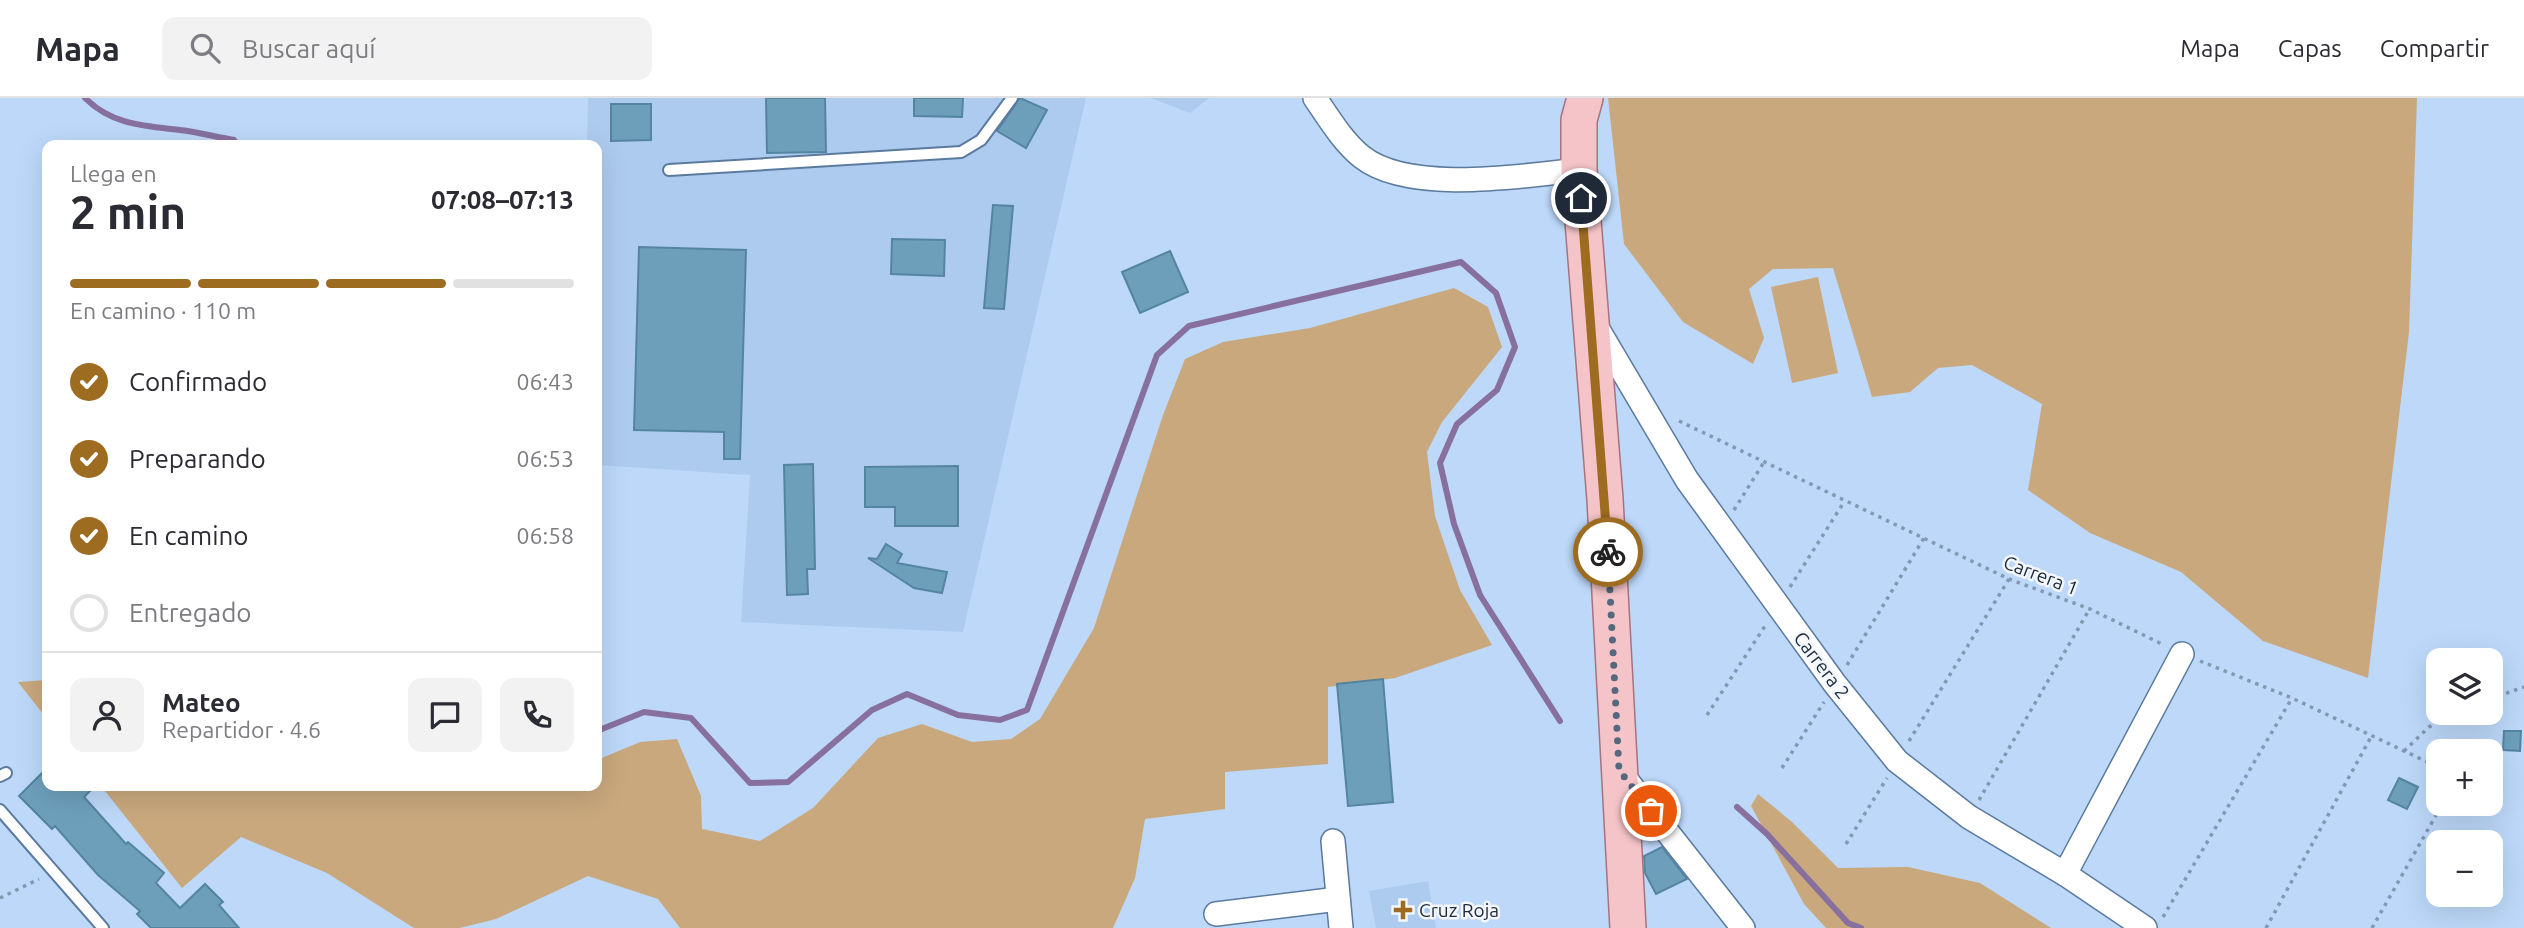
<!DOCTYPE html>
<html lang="es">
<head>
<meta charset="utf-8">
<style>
  :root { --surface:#fff; --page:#f2f2f3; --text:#2b2b33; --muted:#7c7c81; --line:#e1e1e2; --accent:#9d6c20 }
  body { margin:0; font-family:Ubuntu,sans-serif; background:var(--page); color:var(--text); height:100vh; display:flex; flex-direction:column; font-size:26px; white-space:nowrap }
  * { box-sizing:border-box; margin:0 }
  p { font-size:23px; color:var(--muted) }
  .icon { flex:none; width:38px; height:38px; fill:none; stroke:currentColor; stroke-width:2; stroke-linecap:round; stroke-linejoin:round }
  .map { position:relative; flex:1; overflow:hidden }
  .panel { position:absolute; left:42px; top:42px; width:560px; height:651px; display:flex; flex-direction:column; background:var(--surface); border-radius:14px; box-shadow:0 7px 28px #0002 }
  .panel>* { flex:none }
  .controls { position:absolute; left:2426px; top:550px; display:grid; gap:14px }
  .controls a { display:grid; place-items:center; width:77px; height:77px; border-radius:14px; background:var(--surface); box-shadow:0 7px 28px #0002; font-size:35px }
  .pin { position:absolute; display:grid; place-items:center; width:60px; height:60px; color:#fff; margin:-30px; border:4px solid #fff; border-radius:50%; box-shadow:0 2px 7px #0007 }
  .courier { position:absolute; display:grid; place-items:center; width:70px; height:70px; margin:-35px; border:5px solid #9d6c20; border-radius:50%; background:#fff; color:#222; box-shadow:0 2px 9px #0007 }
  .head em { font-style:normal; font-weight:600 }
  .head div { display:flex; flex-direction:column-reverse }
  .head { display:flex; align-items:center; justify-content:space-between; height:119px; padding:0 28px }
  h1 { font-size:46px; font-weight:600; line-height:52px }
  .bar { display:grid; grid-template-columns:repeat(4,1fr); gap:10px 7px; align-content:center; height:84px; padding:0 28px }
  .bar i { height:9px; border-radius:5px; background:var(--line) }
  .bar .on { background:var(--accent) }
  .bar p { grid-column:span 4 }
  .line { display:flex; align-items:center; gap:18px; padding:0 28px; border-top:2px solid var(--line) }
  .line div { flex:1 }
  .round { display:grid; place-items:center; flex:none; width:74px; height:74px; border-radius:14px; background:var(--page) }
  ol { padding:0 28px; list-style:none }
  li { display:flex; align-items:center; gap:21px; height:77px }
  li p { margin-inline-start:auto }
  li .icon { padding:7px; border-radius:50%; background:var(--accent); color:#fff; stroke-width:4 }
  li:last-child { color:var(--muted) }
  li i { width:38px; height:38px; border:4px solid var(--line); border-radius:50% }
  header { display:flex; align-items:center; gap:42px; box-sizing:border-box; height:98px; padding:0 35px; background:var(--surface); border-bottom:2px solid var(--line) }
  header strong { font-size:33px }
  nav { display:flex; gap:38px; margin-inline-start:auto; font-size:24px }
  .search { width:490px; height:63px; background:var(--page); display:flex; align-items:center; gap:18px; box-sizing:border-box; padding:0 24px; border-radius:14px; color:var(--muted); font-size:26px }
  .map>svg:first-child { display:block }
  .built { fill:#adcbef }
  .green { fill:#c9a87d }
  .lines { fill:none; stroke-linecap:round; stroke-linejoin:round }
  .stream { stroke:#87709e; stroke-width:6 }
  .building { fill:#6d9fbb; stroke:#5485a0; stroke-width:2 }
  .lane-casing { stroke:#5b7a9f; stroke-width:14 }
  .street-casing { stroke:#5b7a9f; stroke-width:26 }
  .primary-casing { stroke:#a5747f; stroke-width:38 }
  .path { stroke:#8298b3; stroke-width:3.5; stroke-dasharray:3.5 5; stroke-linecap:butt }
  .lane { stroke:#fff; stroke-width:10 }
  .street { stroke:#fff; stroke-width:23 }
  .primary { stroke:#f4c4c8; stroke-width:35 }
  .done { stroke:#56687e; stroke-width:7; stroke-dasharray:0 12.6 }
  .route { stroke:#9d6c20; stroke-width:9 }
  .poi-dot { fill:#9d6c20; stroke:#f3f7fb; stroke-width:2.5 }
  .labels { text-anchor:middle; stroke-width:5; stroke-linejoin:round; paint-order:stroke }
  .street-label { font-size:19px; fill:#1e2b3b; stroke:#f3f7fb }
  .poi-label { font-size:19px; fill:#1e2b3b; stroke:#f3f7fb; text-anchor:start }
</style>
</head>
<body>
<header>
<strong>Mapa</strong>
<div class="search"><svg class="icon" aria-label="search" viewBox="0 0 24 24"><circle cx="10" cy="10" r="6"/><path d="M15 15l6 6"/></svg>Buscar aquí</div>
<nav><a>Mapa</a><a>Capas</a><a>Compartir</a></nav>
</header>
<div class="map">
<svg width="2524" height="830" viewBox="0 0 2524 830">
  <rect width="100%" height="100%" fill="#bdd8f9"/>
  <!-- built -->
  <g class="built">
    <polygon points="588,0 1086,0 963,534 741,524 750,377 597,367 597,47 587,47"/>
    <polygon points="1151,0 1209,0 1190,15"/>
    <polygon points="1428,783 1436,830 1376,830 1369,793"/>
  </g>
  <!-- green -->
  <g class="green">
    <polygon points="1608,0 2417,0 2409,234 2368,580 2263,543 2181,474 2090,435 2028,392 2042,306 1972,267 1938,270 1910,294 1872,299 1833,170 1773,171 1749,191 1764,240 1753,266 1683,224 1624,146"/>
    <polygon points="1818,179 1838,275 1792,285 1771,189"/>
    <polygon points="1454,190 1488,209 1502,249 1442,324 1427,354 1435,418 1460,492 1492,547 1395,580 1328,589 1328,666 1225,674 1225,711 1145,721 1135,780 1113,830 680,830 658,801 588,778 496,821 460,830 414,830 327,775 241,739 182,790 101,688 597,688 597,662 640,644 677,641 701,698 702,731 760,743 813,710 878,640 922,626 972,644 1011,641 1040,621 1094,530 1163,317 1185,261 1223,244 1310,230"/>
    <polygon points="47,582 47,621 18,584"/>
    <polygon points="1758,696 1792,724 1838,770 1908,769 1980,785 2051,830 1826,830 1804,806 1751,708"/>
  </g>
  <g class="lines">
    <!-- stream -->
    <g class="stream">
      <path d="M85,0c27,27 59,28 95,32 18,2 36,7 54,10l4,5"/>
      <polyline points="597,633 644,614 691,620 750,685 788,684 872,612 907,596 958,617 1000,622 1027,612 1157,257 1189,228 1461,164 1496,195 1515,249 1497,292 1457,326 1440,365 1454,426 1480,497 1560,623"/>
      <polyline points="1737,709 1767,736 1848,825 1861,830"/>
    </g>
  </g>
  <!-- building -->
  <g class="building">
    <polygon points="766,0 825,0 826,54 767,55"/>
    <polygon points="914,0 963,0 962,19 914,18"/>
    <polygon points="1020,0 1047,12 1026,50 997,33"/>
    <polygon points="611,6 651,6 651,42 611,43"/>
    <polygon points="993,107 1013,108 1004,211 984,210"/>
    <polygon points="892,141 945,142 944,178 891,176"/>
    <polygon points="639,149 746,152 740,361 724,361 724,334 634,332"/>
    <polygon points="1170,153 1188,194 1140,215 1122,174"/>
    <polygon points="813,366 815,471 807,471 808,496 787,497 784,367"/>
    <polygon points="958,368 958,428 895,428 895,409 865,409 865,369"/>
    <polygon points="886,446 902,456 897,465 947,474 942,495 914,490 868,460 877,461"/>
    <polygon points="1383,581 1393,704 1348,708 1337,586"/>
    <polygon points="2504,633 2521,633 2520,653 2503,652"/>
    <polygon points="47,670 47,688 95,688 84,699 126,746 128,744 164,775 156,785 180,810 205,786 223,804 219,807 239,830 151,830 137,816 140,813 98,777 55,728 52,731 19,698"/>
    <polygon points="2399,680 2418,689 2407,711 2388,702"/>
    <polygon points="1662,749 1687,781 1656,796 1645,775 1644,758"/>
  </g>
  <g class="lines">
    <defs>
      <g id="lane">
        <polyline points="669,72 961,54 981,42 1012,0"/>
        <polyline points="0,678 6,675"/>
        <polyline points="0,712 103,830"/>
      </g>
      <g id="street">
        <path d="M1315,0c13,19 28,44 47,59 47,37 160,19 217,13"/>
        <polyline points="1596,228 1687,382 1835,586 1897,663 1969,719 2065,776 2145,830"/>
        <polyline points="1621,675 1743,830"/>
        <polyline points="1333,743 1341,830"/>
        <polyline points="2065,776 2182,556"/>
        <polyline points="1216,816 1338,801"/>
      </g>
      <polyline id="primary" points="1585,0 1579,22 1579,72 1605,401 1628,830"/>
    </defs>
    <!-- lane casing -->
    <use href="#lane" class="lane-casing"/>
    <!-- street casing -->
    <use href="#street" class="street-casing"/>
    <!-- primary casing -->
    <use href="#primary" class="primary-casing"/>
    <!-- path -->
    <g class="path">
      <polyline points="1679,323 2009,481 2090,511 2164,547"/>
      <polyline points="1734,412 1764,364"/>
      <polyline points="1790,489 1844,404"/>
      <polyline points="2200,563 2292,600 2438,669"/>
      <polyline points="1847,567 1924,440"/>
      <polyline points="2490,601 2524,589"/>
      <polyline points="1707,617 1765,528"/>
      <polyline points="1909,643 2009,481"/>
      <polyline points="2404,653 2429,629 2457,614"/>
      <polyline points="1782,670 1824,604"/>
      <polyline points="1979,702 2089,512"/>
      <polyline points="1846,746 1887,680"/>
      <polyline points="0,800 39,781"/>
      <polyline points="2163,819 2292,600"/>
      <polyline points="2266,830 2371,639"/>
      <polyline points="2372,830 2443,705"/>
    </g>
    <!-- lane -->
    <use href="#lane" class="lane"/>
    <!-- street -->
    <use href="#street" class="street"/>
    <!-- primary -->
    <use href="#primary" class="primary"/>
  </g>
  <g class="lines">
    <!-- done -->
    <polyline class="done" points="1608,454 1619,672 1651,713"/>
    <!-- route -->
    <polyline class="route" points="1581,100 1608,454"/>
  </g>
  <!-- markers -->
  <path class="poi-dot" d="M1399.5 801.5h7v7h7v7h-7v7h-7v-7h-7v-7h7z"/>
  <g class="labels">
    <!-- street labels -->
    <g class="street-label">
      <text transform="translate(2041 477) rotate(21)" y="7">Carrera 1</text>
      <text transform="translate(1822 567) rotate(53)" y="7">Carrera 2</text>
    </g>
    <!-- poi labels -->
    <g class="poi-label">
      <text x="1419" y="819">Cruz Roja</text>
    </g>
  </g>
</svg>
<div class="controls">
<a><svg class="icon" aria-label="layers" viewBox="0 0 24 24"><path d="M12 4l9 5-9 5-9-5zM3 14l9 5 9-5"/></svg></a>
<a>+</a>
<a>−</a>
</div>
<div class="pin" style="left:1651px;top:713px;background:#ea580c"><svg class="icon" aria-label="bag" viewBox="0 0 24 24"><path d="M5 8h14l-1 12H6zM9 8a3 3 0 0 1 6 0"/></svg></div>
<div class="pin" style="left:1581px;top:100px;background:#1f2937"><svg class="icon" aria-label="home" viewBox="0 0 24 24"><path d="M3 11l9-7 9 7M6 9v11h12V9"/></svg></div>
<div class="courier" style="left:1608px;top:454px"><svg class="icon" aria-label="bike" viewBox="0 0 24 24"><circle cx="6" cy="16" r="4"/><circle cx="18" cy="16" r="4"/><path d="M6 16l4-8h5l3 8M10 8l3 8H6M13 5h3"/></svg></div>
<section class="panel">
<div class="head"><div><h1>2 min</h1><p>Llega en</p></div><em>07:08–07:13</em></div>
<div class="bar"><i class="on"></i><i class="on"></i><i class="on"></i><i></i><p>En camino · 110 m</p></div>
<ol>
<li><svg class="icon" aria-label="check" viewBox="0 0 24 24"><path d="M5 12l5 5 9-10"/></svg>Confirmado<p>06:43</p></li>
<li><svg class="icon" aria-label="check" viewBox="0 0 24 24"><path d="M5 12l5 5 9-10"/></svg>Preparando<p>06:53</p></li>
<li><svg class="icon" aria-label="check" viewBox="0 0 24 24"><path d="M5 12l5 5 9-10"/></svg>En camino<p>06:58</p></li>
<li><i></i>Entregado</li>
</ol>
<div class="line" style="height:126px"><a class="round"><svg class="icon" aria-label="person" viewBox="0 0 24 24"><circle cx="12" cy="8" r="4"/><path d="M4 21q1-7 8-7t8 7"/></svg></a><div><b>Mateo</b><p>Repartidor · 4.6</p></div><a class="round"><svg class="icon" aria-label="chat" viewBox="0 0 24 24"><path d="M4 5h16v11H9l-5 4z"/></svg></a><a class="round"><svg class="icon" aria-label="phone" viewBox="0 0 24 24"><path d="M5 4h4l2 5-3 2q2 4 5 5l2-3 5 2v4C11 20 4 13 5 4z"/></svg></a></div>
</section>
</div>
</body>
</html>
